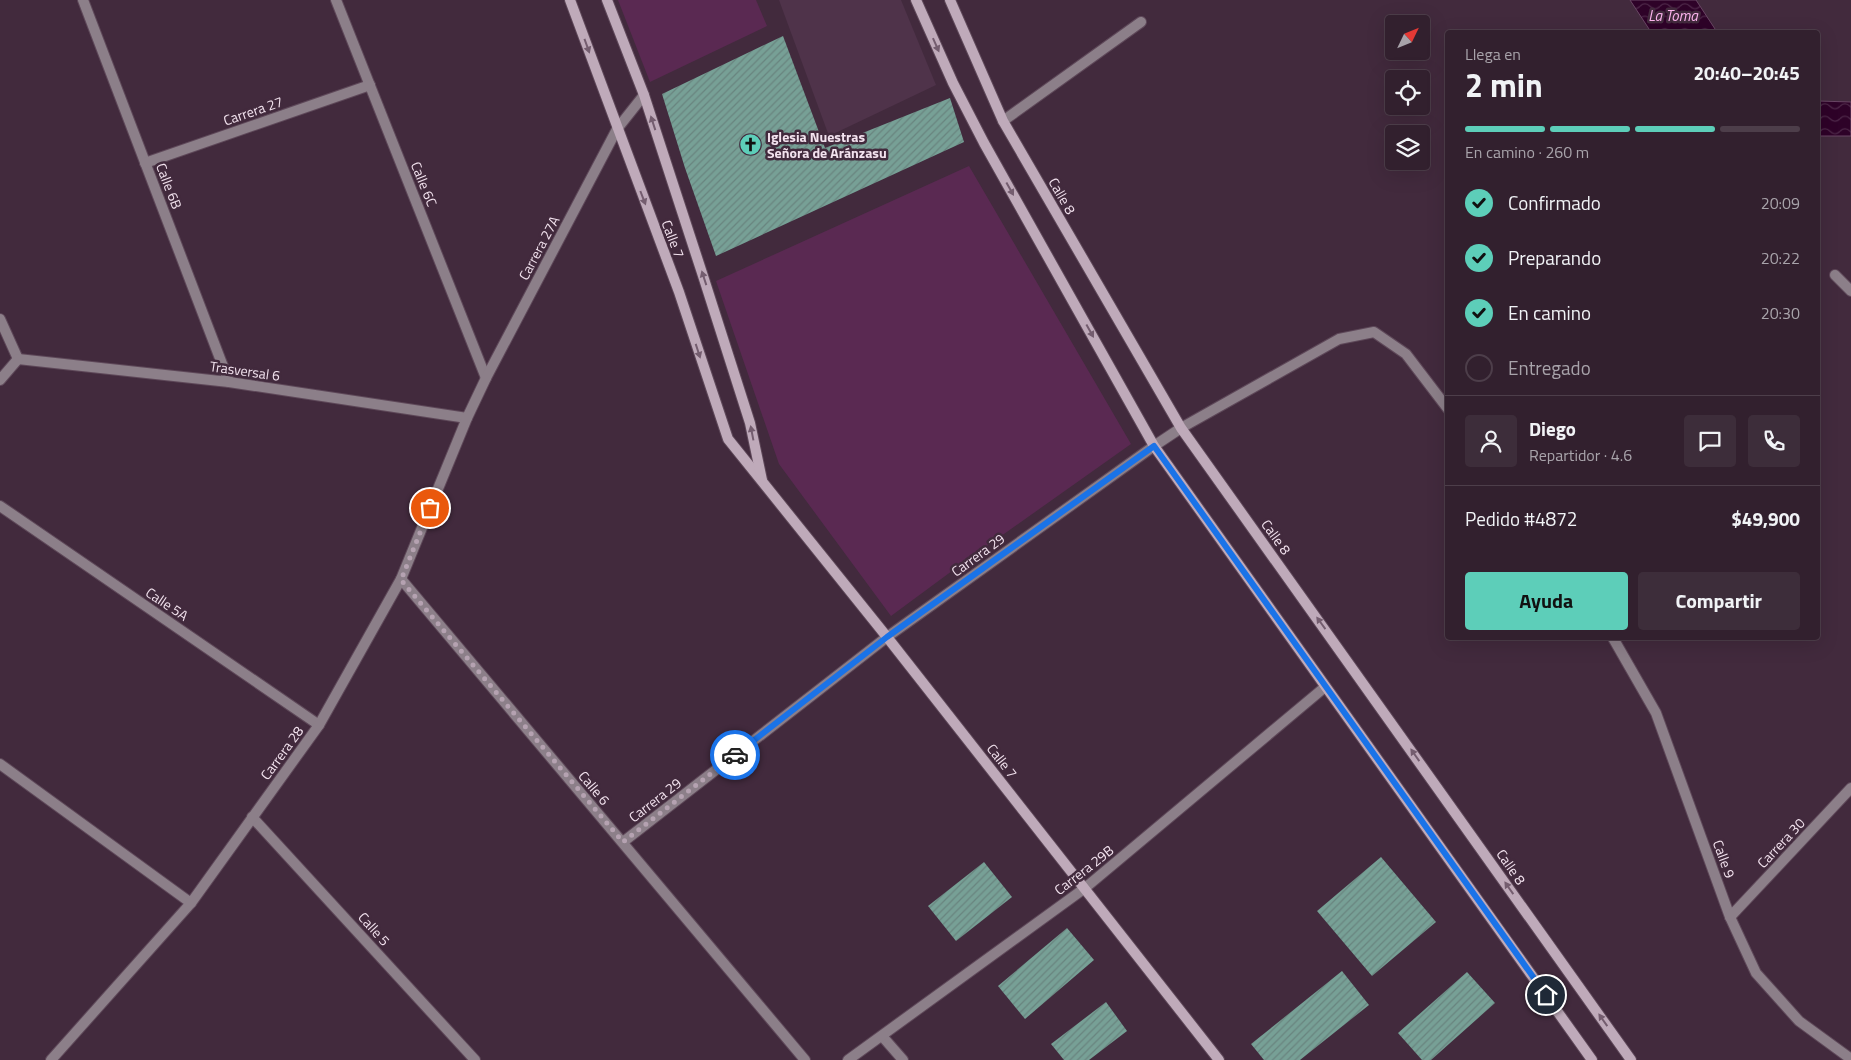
<!DOCTYPE html>
<html lang="es">
<head>
<meta charset="utf-8">
<style>
  :root { --surface:#32202e; --page:#3d2d3a; --text:#f1f3f6; --muted:#a8a3aa; --line:#4d3e4a; --accent:#5dceb9 }
  body { margin:0; font-family:"Titillium Web",sans-serif; background:var(--page); color:var(--text); height:100vh; display:flex; flex-direction:column; font-size:19px; white-space:nowrap }
  * { box-sizing:border-box; margin:0 }
  p { font-size:16px; color:var(--muted) }
  .icon { flex:none; width:28px; height:28px; fill:none; stroke:currentColor; stroke-width:2; stroke-linecap:round; stroke-linejoin:round }
  .map { position:relative; flex:1; overflow:hidden }
  .side { position:absolute; left:1445px; top:30px; width:375px; height:610px; display:flex; flex-direction:column; background:var(--surface); border-radius:5px; box-shadow:0 5px 20px #0002,0 0 0 1px var(--line) }
  .side>* { flex:none }
  .needle { width:32px; rotate:47deg }
  .buttons { position:absolute; left:1385px; top:15px; display:grid; gap:10px }
  .buttons a { display:grid; place-items:center; width:45px; height:45px; border-radius:5px; background:var(--surface); box-shadow:0 5px 20px #0002,0 0 0 1px var(--line); font-size:25px }
  .pin { position:absolute; display:grid; place-items:center; width:42px; height:42px; color:#fff; margin:-21px; border:2px solid #fff; border-radius:50%; box-shadow:0 1px 5px #0007 }
  .courier { position:absolute; display:grid; place-items:center; width:50px; height:50px; margin:-25px; border:4px solid #1a73e8; border-radius:50%; background:#fff; color:#222; box-shadow:0 1px 6px #0007 }
  .headline em { font-style:normal; font-weight:700 }
  .headline div { display:flex; flex-direction:column-reverse }
  .headline { display:flex; align-items:center; justify-content:space-between; height:85px; padding:0 20px }
  h1 { font-size:32px; font-weight:700; line-height:38px }
  .bar { display:grid; grid-template-columns:repeat(4,1fr); gap:8px 5px; align-content:center; height:60px; padding:0 20px }
  .bar i { height:6px; border-radius:4px; background:var(--line) }
  .bar .on { background:var(--accent) }
  .bar p { grid-column:span 4 }
  .line { display:flex; align-items:center; gap:12px; padding:0 20px; border-top:1px solid var(--line) }
  .line div { flex:1 }
  .round { display:grid; place-items:center; flex:none; width:52px; height:52px; border-radius:5px; background:var(--page) }
  ol { padding:0 20px; list-style:none }
  li { display:flex; align-items:center; gap:15px; height:55px }
  li p { margin-inline-start:auto }
  li .icon { padding:5px; border-radius:50%; background:var(--accent); color:#111; stroke-width:4 }
  li:last-child { color:var(--muted) }
  li i { width:28px; height:28px; border:2px solid var(--line); border-radius:50% }
  .action { display:flex; gap:10px; margin-top:auto; padding:10px 20px }
  .action a { flex:1; height:58px; border-radius:5px; background:var(--accent); color:#111; font-size:20px; font-weight:700; line-height:58px; text-align:center }
  .action a+a { background:var(--page); color:var(--text) }
  .map>svg:first-child { display:block }
  .built { fill:#4f334a }
  .park { fill:#5a2952 }
  .water { fill:url(#water-waves); stroke:#694664 }
  .building { fill:url(#building-hatch) }
  .lines { fill:none; stroke-linecap:round; stroke-linejoin:round }
  .street-casing { stroke:#5e4859; stroke-width:12 }
  .secondary-casing { stroke:#5e4859; stroke-width:12 }
  .street { stroke:#8c7f89; stroke-width:10 }
  .secondary { stroke:#bfaaba; stroke-width:10 }
  .oneway { fill:#745d6f }
  .done { stroke:#b5a2b1; stroke-width:5; stroke-dasharray:0 9 }
  .route { stroke:#1a73e8; stroke-width:6 }
  .labels { text-anchor:middle; stroke-width:5; stroke-linejoin:round; paint-order:stroke }
  .street-label { font-size:14px; fill:#f3e3ef; stroke:#422a3d }
  .poi-label { font-size:14px; font-weight:bold; fill:#f3e3ef; stroke:#422a3d; text-anchor:start }
  .water-label { font-size:15px; font-style:italic; fill:#feb5ef; stroke:#422a3d }
</style>
</head>
<body>
<div class="map">
<svg width="1851" height="1060" viewBox="0 0 1851 1060">
  <defs>
    <pattern id="water-waves" width="16" height="10" patternUnits="userSpaceOnUse" patternTransform="scale(1.25)"><rect width="16" height="10" fill="#2e0228"/><path d="M0 5q4-4 8 0t8 0" fill="none" stroke="#4d2748"/></pattern>
    <pattern id="building-hatch" width="6" height="6" patternUnits="userSpaceOnUse" patternTransform="scale(1.25)"><rect width="6" height="6" fill="#77a096"/><path d="M-1 1l2-2M0 6l6-6M5 7l2-2" fill="none" stroke="#69847f"/></pattern>
  </defs>
  <rect width="100%" height="100%" fill="#422a3d"/>
  <!-- built -->
  <polygon class="built" points="779,0 901,0 936,85 829,136"/>
  <!-- park -->
  <g class="park">
    <polygon points="618,0 756,0 767,26 650,82"/>
    <polygon points="969,166 1131,444 956,568 891,616 779,464 716,281"/>
  </g>
  <!-- water -->
  <g class="water">
    <polygon points="1630,0 1696,0 1717,32 1651,32"/>
    <polygon points="1818,101 1851,102 1851,136 1818,136"/>
  </g>
  <!-- building -->
  <g class="building">
    <polygon points="783,36 825,148 950,98 964,142 716,256 685,168 662,94"/>
    <polygon points="1381,857 1436,922 1372,976 1317,911"/>
    <polygon points="984,862 1012,897 956,941 928,906"/>
    <polygon points="1067,928 1094,960 1025,1019 998,986"/>
    <polygon points="1342,971 1369,1005 1300,1060 1264,1060 1251,1044"/>
    <polygon points="1467,972 1495,1003 1431,1060 1422,1060 1398,1033"/>
    <polygon points="1106,1002 1127,1031 1089,1060 1064,1060 1051,1044"/>
  </g>
  <g class="lines">
    <defs>
      <g id="street">
        <polyline points="83,0 229,382"/>
        <polyline points="336,0 486,378"/>
        <polyline points="1003,121 1141,22"/>
        <polyline points="145,163 370,85"/>
        <polyline points="1835,275 1851,291"/>
        <polyline points="0,319 18,359"/>
        <polyline points="18,359 229,382 467,418"/>
        <polyline points="0,380 18,359"/>
        <polyline points="0,506 319,725"/>
        <polyline points="401,579 805,1060"/>
        <polyline points="1613,638 1656,713 1730,917 1756,973 1799,1021 1851,1059"/>
        <polyline points="0,764 191,903"/>
        <polyline points="252,817 475,1060"/>
        <polyline points="623,842 887,637 1154,446 1181,428 1339,339 1374,332 1406,354 1448,409"/>
        <polyline points="1730,917 1851,788"/>
        <polyline points="882,1036 903,1060"/>
        <polyline points="51,1060 191,903 319,725 401,579 467,418 486,378 617,129 644,95"/>
        <polyline points="848,1060 1085,888 1325,687"/>
      </g>
      <g id="secondary">
        <polyline points="570,0 679,292 728,439 887,637 1219,1060"/>
        <polyline points="607,0 644,95 704,279 750,423 762,480"/>
        <polyline points="916,0 953,83 984,143 1154,446 1592,1060"/>
        <polyline points="950,0 1003,121 1181,428 1631,1060"/>
      </g>
    </defs>
    <!-- street casing -->
    <use href="#street" class="street-casing"/>
    <!-- secondary casing -->
    <use href="#secondary" class="secondary-casing"/>
    <!-- street -->
    <use href="#street" class="street"/>
    <!-- secondary -->
    <use href="#secondary" class="secondary"/>
  </g>
  <!-- one-way arrows -->
  <defs><path id="oneway-solid" d="M-6-.8H1V-3.2L6.5 0L1 3.2V.8H-6Z" transform="scale(1.25)"/></defs>
  <g class="oneway">
    <use href="#oneway-solid" transform="translate(936 45) rotate(66)"/>
    <use href="#oneway-solid" transform="translate(587 46) rotate(70)"/>
    <use href="#oneway-solid" transform="translate(653 123) rotate(-108)"/>
    <use href="#oneway-solid" transform="translate(1010 189) rotate(61)"/>
    <use href="#oneway-solid" transform="translate(643 198) rotate(69)"/>
    <use href="#oneway-solid" transform="translate(704 278) rotate(-108)"/>
    <use href="#oneway-solid" transform="translate(1090 331) rotate(61)"/>
    <use href="#oneway-solid" transform="translate(698 351) rotate(72)"/>
    <use href="#oneway-solid" transform="translate(752 433) rotate(-101)"/>
    <use href="#oneway-solid" transform="translate(1321 623) rotate(-126)"/>
    <use href="#oneway-solid" transform="translate(1415 755) rotate(-125)"/>
    <use href="#oneway-solid" transform="translate(1509 888) rotate(-125)"/>
    <use href="#oneway-solid" transform="translate(1603 1020) rotate(-125)"/>
  </g>
  <g class="lines">
    <!-- done -->
    <polyline class="done" points="430,508 401,580 623,842 735,755"/>
    <!-- route -->
    <polyline class="route" points="735,755 887,637 1154,446 1546,995"/>
  </g>
  <!-- icons -->
  <defs>
    <symbol id="church-disc" viewBox="-11 -11 22 22"><circle r="9.5" fill="#5dceb9" stroke="#422a3d"/><path d="M-1.2-6h2.4v3.5h3.3v2.4h-3.3V6h-2.4V-.1h-3.3v-2.4h3.3Z" fill="#111"/></symbol>
  </defs>
  <g fill-rule="evenodd">
    <use href="#church-disc" x="738" y="132" width="25" height="25"/>
  </g>
  <g class="labels">
    <!-- street labels -->
    <g class="street-label">
      <text transform="translate(253 111) rotate(-19)" y="5">Carrera 27</text>
      <text transform="translate(424 184) rotate(68)" y="5">Calle 6C</text>
      <text transform="translate(169 186) rotate(69)" y="5">Calle 6B</text>
      <text transform="translate(1062 196) rotate(60)" y="5">Calle 8</text>
      <text transform="translate(673 239) rotate(69)" y="5">Calle 7</text>
      <text transform="translate(539 248) rotate(-62)" y="5">Carrera 27A</text>
      <text transform="translate(245 371) rotate(8)" y="5">Trasversal 6</text>
      <text transform="translate(1276 537) rotate(54)" y="5">Calle 8</text>
      <text transform="translate(978 555) rotate(-36)" y="5">Carrera 29</text>
      <text transform="translate(167 604) rotate(34)" y="5">Calle 5A</text>
      <text transform="translate(282 753) rotate(-54)" y="5">Carrera 28</text>
      <text transform="translate(1002 761) rotate(52)" y="5">Calle 7</text>
      <text transform="translate(594 788) rotate(50)" y="5">Calle 6</text>
      <text transform="translate(655 800) rotate(-38)" y="5">Carrera 29</text>
      <text transform="translate(1781 843) rotate(-47)" y="5">Carrera 30</text>
      <text transform="translate(1724 859) rotate(70)" y="5">Calle 9</text>
      <text transform="translate(1511 867) rotate(55)" y="5">Calle 8</text>
      <text transform="translate(1084 870) rotate(-38)" y="5">Carrera 29B</text>
      <text transform="translate(374 929) rotate(48)" y="5">Calle 5</text>
    </g>
    <!-- poi labels -->
    <g class="poi-label">
      <text x="767" y="142">Iglesia Nuestras<tspan x="767" dy="16">Señora de Aránzasu</tspan></text>
    </g>
    <!-- water labels -->
    <g class="water-label">
      <text x="1673" y="21">La Toma</text>
    </g>
  </g>
</svg>
<div class="buttons">
<a><svg class="needle" viewBox="-14 -14 28 28"><path d="M0-13l5 13h-10z" fill="#e53935"/><path d="M0 13l5-13h-10z" fill="#a8a3aa"/></svg></a>
<a><svg class="icon" aria-label="locate" viewBox="0 0 24 24"><circle cx="12" cy="12" r="6"/><path d="M12 2v4M12 18v4M2 12h4M18 12h4"/></svg></a>
<a><svg class="icon" aria-label="layers" viewBox="0 0 24 24"><path d="M12 4l9 5-9 5-9-5zM3 14l9 5 9-5"/></svg></a>
</div>
<div class="pin" style="left:430px;top:508px;background:#ea580c"><svg class="icon" aria-label="bag" viewBox="0 0 24 24"><path d="M5 8h14l-1 12H6zM9 8a3 3 0 0 1 6 0"/></svg></div>
<div class="pin" style="left:1546px;top:995px;background:#1f2937"><svg class="icon" aria-label="home" viewBox="0 0 24 24"><path d="M3 11l9-7 9 7M6 9v11h12V9"/></svg></div>
<div class="courier" style="left:735px;top:755px"><svg class="icon" aria-label="car" viewBox="0 0 24 24"><path d="M5 17H2v-5l4-1 3-4h7l3 4 3 1v5h-3M9 17h6M6 11h13"/><circle cx="7" cy="17" r="2"/><circle cx="17" cy="17" r="2"/></svg></div>
<section class="side">
<div class="headline"><div><h1>2 min</h1><p>Llega en</p></div><em>20:40–20:45</em></div>
<div class="bar"><i class="on"></i><i class="on"></i><i class="on"></i><i></i><p>En camino · 260 m</p></div>
<ol>
<li><svg class="icon" aria-label="check" viewBox="0 0 24 24"><path d="M5 12l5 5 9-10"/></svg>Confirmado<p>20:09</p></li>
<li><svg class="icon" aria-label="check" viewBox="0 0 24 24"><path d="M5 12l5 5 9-10"/></svg>Preparando<p>20:22</p></li>
<li><svg class="icon" aria-label="check" viewBox="0 0 24 24"><path d="M5 12l5 5 9-10"/></svg>En camino<p>20:30</p></li>
<li><i></i>Entregado</li>
</ol>
<div class="line" style="height:90px"><a class="round"><svg class="icon" aria-label="person" viewBox="0 0 24 24"><circle cx="12" cy="8" r="4"/><path d="M4 21q1-7 8-7t8 7"/></svg></a><div><b>Diego</b><p>Repartidor · 4.6</p></div><a class="round"><svg class="icon" aria-label="chat" viewBox="0 0 24 24"><path d="M4 5h16v11H9l-5 4z"/></svg></a><a class="round"><svg class="icon" aria-label="phone" viewBox="0 0 24 24"><path d="M5 4h4l2 5-3 2q2 4 5 5l2-3 5 2v4C11 20 4 13 5 4z"/></svg></a></div>
<div class="line" style="height:65px"><div>Pedido #4872</div><b>$49,900</b></div>
<div class="action"><a>Ayuda</a><a>Compartir</a></div>
</section>
</div>
</body>
</html>
